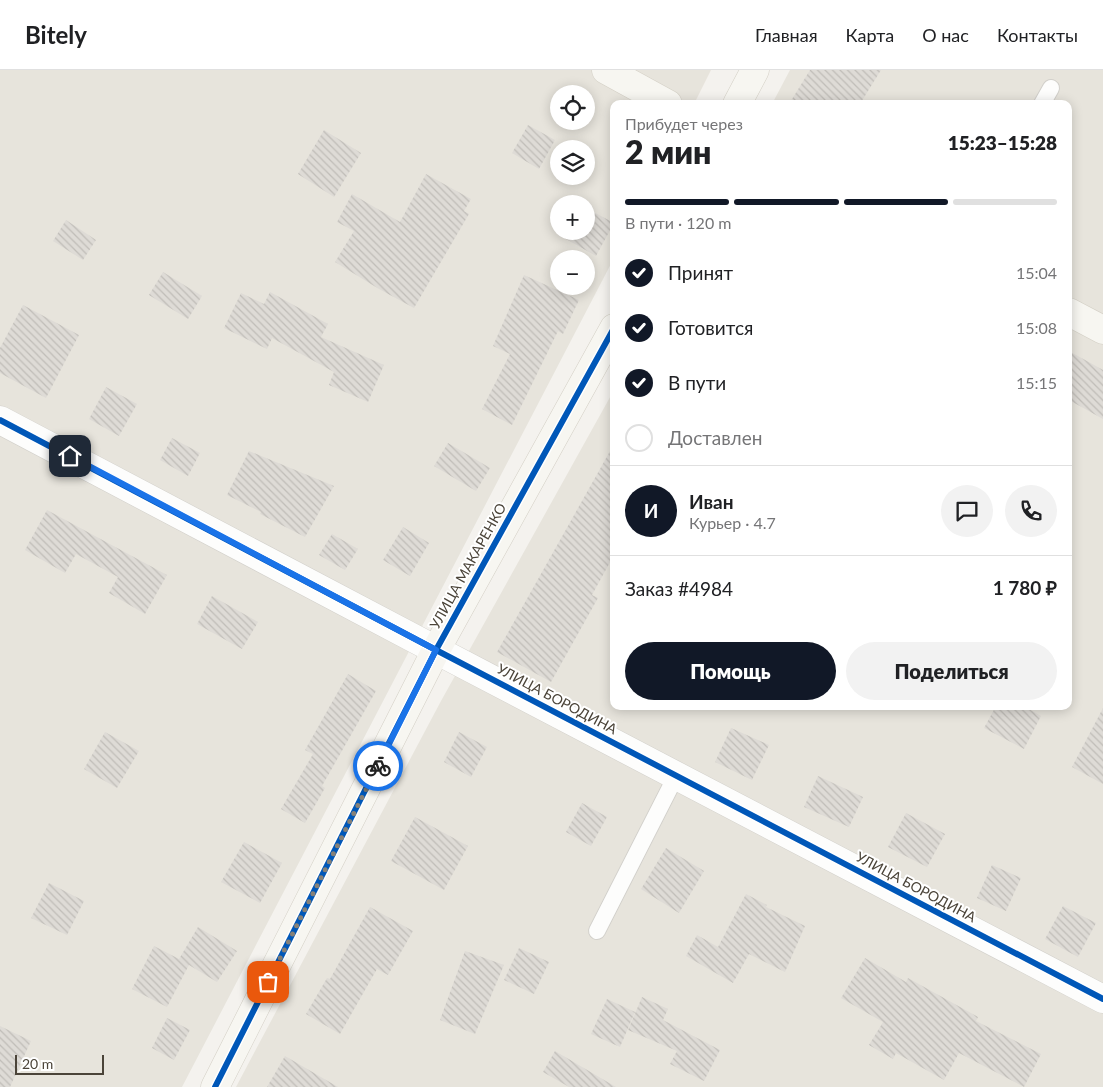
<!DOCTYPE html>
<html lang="ru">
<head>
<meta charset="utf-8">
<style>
  :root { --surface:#fff; --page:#f2f2f2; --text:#202124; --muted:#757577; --line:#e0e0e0; --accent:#111827 }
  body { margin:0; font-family:Lato,sans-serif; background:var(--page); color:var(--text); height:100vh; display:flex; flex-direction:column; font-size:19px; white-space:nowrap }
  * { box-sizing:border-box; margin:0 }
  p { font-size:16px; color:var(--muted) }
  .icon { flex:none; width:28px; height:28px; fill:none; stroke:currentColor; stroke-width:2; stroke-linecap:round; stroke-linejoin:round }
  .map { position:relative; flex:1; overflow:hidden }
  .panel { position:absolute; left:610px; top:30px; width:462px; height:610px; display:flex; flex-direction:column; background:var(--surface); border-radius:10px; box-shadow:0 2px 12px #0003 }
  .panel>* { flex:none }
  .controls { position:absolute; left:550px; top:15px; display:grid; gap:10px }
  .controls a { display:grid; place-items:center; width:45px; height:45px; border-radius:50%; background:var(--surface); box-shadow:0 2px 12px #0003; font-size:25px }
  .scale { position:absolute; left:15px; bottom:12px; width:89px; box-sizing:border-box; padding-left:5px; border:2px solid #4b4439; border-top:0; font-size:14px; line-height:18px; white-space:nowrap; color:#4b4439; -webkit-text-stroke:4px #fff; paint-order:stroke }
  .pin { position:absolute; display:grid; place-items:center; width:42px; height:42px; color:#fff; margin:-21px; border-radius:10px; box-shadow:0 2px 8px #0006 }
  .courier { position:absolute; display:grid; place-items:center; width:50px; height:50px; margin:-25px; border:4px solid #1a73e8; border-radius:50%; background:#fff; color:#222; box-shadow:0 1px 6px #0007 }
  .overview em { font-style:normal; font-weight:800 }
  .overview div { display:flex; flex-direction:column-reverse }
  .overview { display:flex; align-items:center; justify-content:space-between; height:85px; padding:0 15px }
  h1 { font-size:32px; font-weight:800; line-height:38px }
  .bar { display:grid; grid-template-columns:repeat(4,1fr); gap:8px 5px; align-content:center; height:60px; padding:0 15px }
  .bar i { height:6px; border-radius:4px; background:var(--line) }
  .bar .selected { background:var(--accent) }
  .bar p { grid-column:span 4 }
  .line { display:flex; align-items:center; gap:12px; padding:0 15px; border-top:1px solid var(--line) }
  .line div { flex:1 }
  .round { display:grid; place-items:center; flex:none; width:52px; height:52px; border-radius:26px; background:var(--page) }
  ol { padding:0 15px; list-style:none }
  li { display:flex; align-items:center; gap:15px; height:55px }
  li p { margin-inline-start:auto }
  li .icon { padding:5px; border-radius:50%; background:var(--accent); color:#fff; stroke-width:4 }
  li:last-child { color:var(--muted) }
  li i { width:28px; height:28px; border:2px solid var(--line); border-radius:50% }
  .primary-button { display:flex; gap:10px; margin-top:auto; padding:10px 15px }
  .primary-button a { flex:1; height:58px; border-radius:30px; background:var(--accent); color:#fff; font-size:20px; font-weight:800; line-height:58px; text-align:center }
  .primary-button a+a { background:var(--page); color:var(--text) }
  header { display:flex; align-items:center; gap:30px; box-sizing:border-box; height:70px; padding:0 25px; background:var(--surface); border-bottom:1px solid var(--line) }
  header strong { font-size:24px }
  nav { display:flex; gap:28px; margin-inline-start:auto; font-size:18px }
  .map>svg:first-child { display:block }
  .residential { fill:#e7e4dc; fill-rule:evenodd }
  .building { fill:url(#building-back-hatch) }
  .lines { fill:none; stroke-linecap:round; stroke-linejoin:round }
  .lane-casing { stroke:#d2d0cb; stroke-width:18 }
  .street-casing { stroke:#d2d0cb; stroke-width:29 }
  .secondary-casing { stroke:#d3cfc5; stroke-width:29 }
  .lane { stroke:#fdfdfc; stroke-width:16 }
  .street { stroke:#fdfdfc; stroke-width:28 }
  .secondary { stroke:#f7f6f1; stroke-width:28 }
  .cycleway-casing { stroke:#fff; stroke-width:9 }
  .cycleway { stroke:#0057b8; stroke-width:6 }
  .done { stroke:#868178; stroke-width:5; stroke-dasharray:0 9 }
  .route { stroke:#1a73e8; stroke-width:6 }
  .labels { text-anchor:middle; stroke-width:4; stroke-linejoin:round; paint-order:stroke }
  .street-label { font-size:14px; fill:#4b4439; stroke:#fff }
</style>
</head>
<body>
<header>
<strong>Bitely</strong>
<nav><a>Главная</a><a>Карта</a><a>О нас</a><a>Контакты</a></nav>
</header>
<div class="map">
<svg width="1103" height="1017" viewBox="0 0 1103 1017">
  <defs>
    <pattern id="building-back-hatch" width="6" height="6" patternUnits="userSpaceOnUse" patternTransform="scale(1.25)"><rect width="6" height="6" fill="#dedbd6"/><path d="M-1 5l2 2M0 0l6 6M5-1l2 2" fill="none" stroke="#c0bdb8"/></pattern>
  </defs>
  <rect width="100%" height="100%" fill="#f4f2ee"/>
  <!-- residential -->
  <g class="residential">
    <path d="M0,0h711l-17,34h-80v154l-432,829h-182zM559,24h27v27h-27zM559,79h27v27h-27zM559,134h27v27h-27zM559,189h27v27h-27z"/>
    <polygon points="790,0 1103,0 1103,1017 236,1017 441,631 614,320 614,636 1069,636 1069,34 772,34"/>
  </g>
  <!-- building -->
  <g class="building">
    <polygon points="810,0 881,0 860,34 789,34"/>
    <polygon points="528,55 555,70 539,99 512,83"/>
    <polygon points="324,60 361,83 334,127 298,104"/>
    <polygon points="426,104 471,129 464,141 469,144 414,238 379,219 335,192 354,161 337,152 352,124 400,152"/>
    <polygon points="586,138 614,153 596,186 559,165 561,161 586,161"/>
    <polygon points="66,150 96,170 83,190 53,171"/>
    <polygon points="163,202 202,226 188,249 149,225"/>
    <polygon points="524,205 579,230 563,264 558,261 512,355 482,339 510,284 493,276"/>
    <polygon points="270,222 328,254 321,267 384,295 368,332 329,315 334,302 272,268 267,279 224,258 241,223 264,234"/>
    <polygon points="23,235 79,265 46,328 0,303 0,278"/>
    <polygon points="1069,281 1103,300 1103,349 1069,330"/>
    <polygon points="106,317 137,334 119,366 89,349"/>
    <polygon points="172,368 200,383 188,406 160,390"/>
    <polygon points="448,373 490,398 476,421 434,396"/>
    <polygon points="614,374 614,485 592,525 598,528 551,612 497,582"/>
    <polygon points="249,381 334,416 305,467 260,444 261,442 227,425"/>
    <polygon points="47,440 167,505 145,544 109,523 118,507 76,484 65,503 25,480"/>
    <polygon points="403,457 429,473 410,506 383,490"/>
    <polygon points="332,464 358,479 345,500 319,485"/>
    <polygon points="212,526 258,552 242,579 197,554"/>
    <polygon points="348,604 376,621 322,716 325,718 305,753 281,739 313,684 305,680"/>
    <polygon points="996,636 1024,636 1041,646 1024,679 984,658"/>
    <polygon points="1103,638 1103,714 1072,697"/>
    <polygon points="731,658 769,675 752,710 715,692"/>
    <polygon points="105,662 139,681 117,718 84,699"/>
    <polygon points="459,662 487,677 471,707 444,692"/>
    <polygon points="818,706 863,727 849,757 804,737"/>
    <polygon points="582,733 607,747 591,776 566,762"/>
    <polygon points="906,743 945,764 927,797 888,777"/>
    <polygon points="415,747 468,776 444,820 391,791"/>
    <polygon points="244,772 282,793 260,833 221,812"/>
    <polygon points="666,778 704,801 679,843 641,819"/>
    <polygon points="992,795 1021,808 1006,841 977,828"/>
    <polygon points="49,813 84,831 67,865 31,848"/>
    <polygon points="746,824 767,835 766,837 805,856 785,902 749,884 733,913 686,886 697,865 718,877"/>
    <polygon points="1063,836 1096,853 1078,887 1045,869"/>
    <polygon points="370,837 413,861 388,905 377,899 340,964 306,944 327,908 330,909"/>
    <polygon points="198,857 237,881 217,912 189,895 167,937 132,919 154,876 179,889"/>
    <polygon points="519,878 549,892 534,924 504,910"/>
    <polygon points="465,881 504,895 475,964 440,950"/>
    <polygon points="865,888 906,912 908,908 978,947 976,951 1041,984 1024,1017 959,983 944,1010 896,983 893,989 869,975 883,952 841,928"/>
    <polygon points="642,927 668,939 663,950 720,980 704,1011 670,994 677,981 628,960"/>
    <polygon points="607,929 635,942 620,977 591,964"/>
    <polygon points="167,948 190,960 174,990 152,978"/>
    <polygon points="0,956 31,971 10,1017 0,1017"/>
    <polygon points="555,981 616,1017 569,1017 543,1002"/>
    <polygon points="285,986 338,1017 267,1017"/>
  </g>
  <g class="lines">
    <defs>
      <g id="lane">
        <polyline points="1042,34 1051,18"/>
        <polyline points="597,861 676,706"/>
      </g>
      <polyline id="street" points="0,350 436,580 1103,929"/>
      <g id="secondary">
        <polyline points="606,0 668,34"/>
        <polyline points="737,34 755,0"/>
        <polyline points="1069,242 1103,260"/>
        <polyline points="215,1017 436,580 614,258"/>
      </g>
    </defs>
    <!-- lane casing -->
    <use href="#lane" class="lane-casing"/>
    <!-- street casing -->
    <use href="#street" class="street-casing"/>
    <!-- secondary casing -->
    <use href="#secondary" class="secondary-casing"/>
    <!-- lane -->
    <use href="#lane" class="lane"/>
    <!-- street -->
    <use href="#street" class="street"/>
    <!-- secondary -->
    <use href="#secondary" class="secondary"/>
    <defs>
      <g id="cycleway">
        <polyline points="0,350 436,580 1103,929"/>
        <polyline points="215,1017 436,580 614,258"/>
      </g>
    </defs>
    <!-- cycleway casing -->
    <use href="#cycleway" class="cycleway-casing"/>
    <!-- cycleway -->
    <use href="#cycleway" class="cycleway"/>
  </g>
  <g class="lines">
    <!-- done -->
    <polyline class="done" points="268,912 378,696"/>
    <!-- route -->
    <polyline class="route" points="70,386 436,580 378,696"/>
  </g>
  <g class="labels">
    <!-- street labels -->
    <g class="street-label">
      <text transform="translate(468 496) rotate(-61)" y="5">УЛИЦА МАКАРЕНКО</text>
      <text transform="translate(557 629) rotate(28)" y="5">УЛИЦА БОРОДИНА</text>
      <text transform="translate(916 817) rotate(28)" y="5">УЛИЦА БОРОДИНА</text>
    </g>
  </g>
</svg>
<div class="controls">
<a><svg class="icon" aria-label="locate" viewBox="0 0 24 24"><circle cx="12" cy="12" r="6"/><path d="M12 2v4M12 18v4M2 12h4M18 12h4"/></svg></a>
<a><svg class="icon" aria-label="layers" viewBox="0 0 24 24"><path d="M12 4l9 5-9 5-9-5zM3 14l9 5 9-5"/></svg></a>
<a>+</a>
<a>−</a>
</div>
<div class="scale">20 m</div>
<div class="pin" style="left:268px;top:912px;background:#ea580c"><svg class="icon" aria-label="bag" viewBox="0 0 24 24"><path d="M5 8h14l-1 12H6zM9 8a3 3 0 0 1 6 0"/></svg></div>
<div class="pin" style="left:70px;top:386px;background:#1f2937"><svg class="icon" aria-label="home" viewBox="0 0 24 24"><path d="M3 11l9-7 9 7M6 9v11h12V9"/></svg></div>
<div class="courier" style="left:378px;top:696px"><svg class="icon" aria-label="bike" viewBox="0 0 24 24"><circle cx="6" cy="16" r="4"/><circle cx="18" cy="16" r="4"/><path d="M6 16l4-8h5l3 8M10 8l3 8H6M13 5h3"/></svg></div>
<section class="panel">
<div class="overview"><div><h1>2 мин</h1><p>Прибудет через</p></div><em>15:23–15:28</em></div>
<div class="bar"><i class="selected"></i><i class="selected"></i><i class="selected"></i><i></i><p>В пути · 120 m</p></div>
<ol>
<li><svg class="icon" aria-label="check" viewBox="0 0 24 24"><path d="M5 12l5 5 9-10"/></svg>Принят<p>15:04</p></li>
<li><svg class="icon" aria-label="check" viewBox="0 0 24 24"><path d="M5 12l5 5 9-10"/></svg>Готовится<p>15:08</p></li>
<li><svg class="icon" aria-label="check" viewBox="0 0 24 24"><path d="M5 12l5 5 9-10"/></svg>В пути<p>15:15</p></li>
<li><i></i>Доставлен</li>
</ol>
<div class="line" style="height:90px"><b class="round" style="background:var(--accent);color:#fff">И</b><div><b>Иван</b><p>Курьер · 4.7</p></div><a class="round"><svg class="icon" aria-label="chat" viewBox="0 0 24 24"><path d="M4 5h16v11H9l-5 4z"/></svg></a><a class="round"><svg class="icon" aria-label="phone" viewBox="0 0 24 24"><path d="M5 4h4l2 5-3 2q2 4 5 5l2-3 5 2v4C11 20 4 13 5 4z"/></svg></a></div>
<div class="line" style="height:65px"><div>Заказ #4984</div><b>1 780 ₽</b></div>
<div class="primary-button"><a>Помощь</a><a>Поделиться</a></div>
</section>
</div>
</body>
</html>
